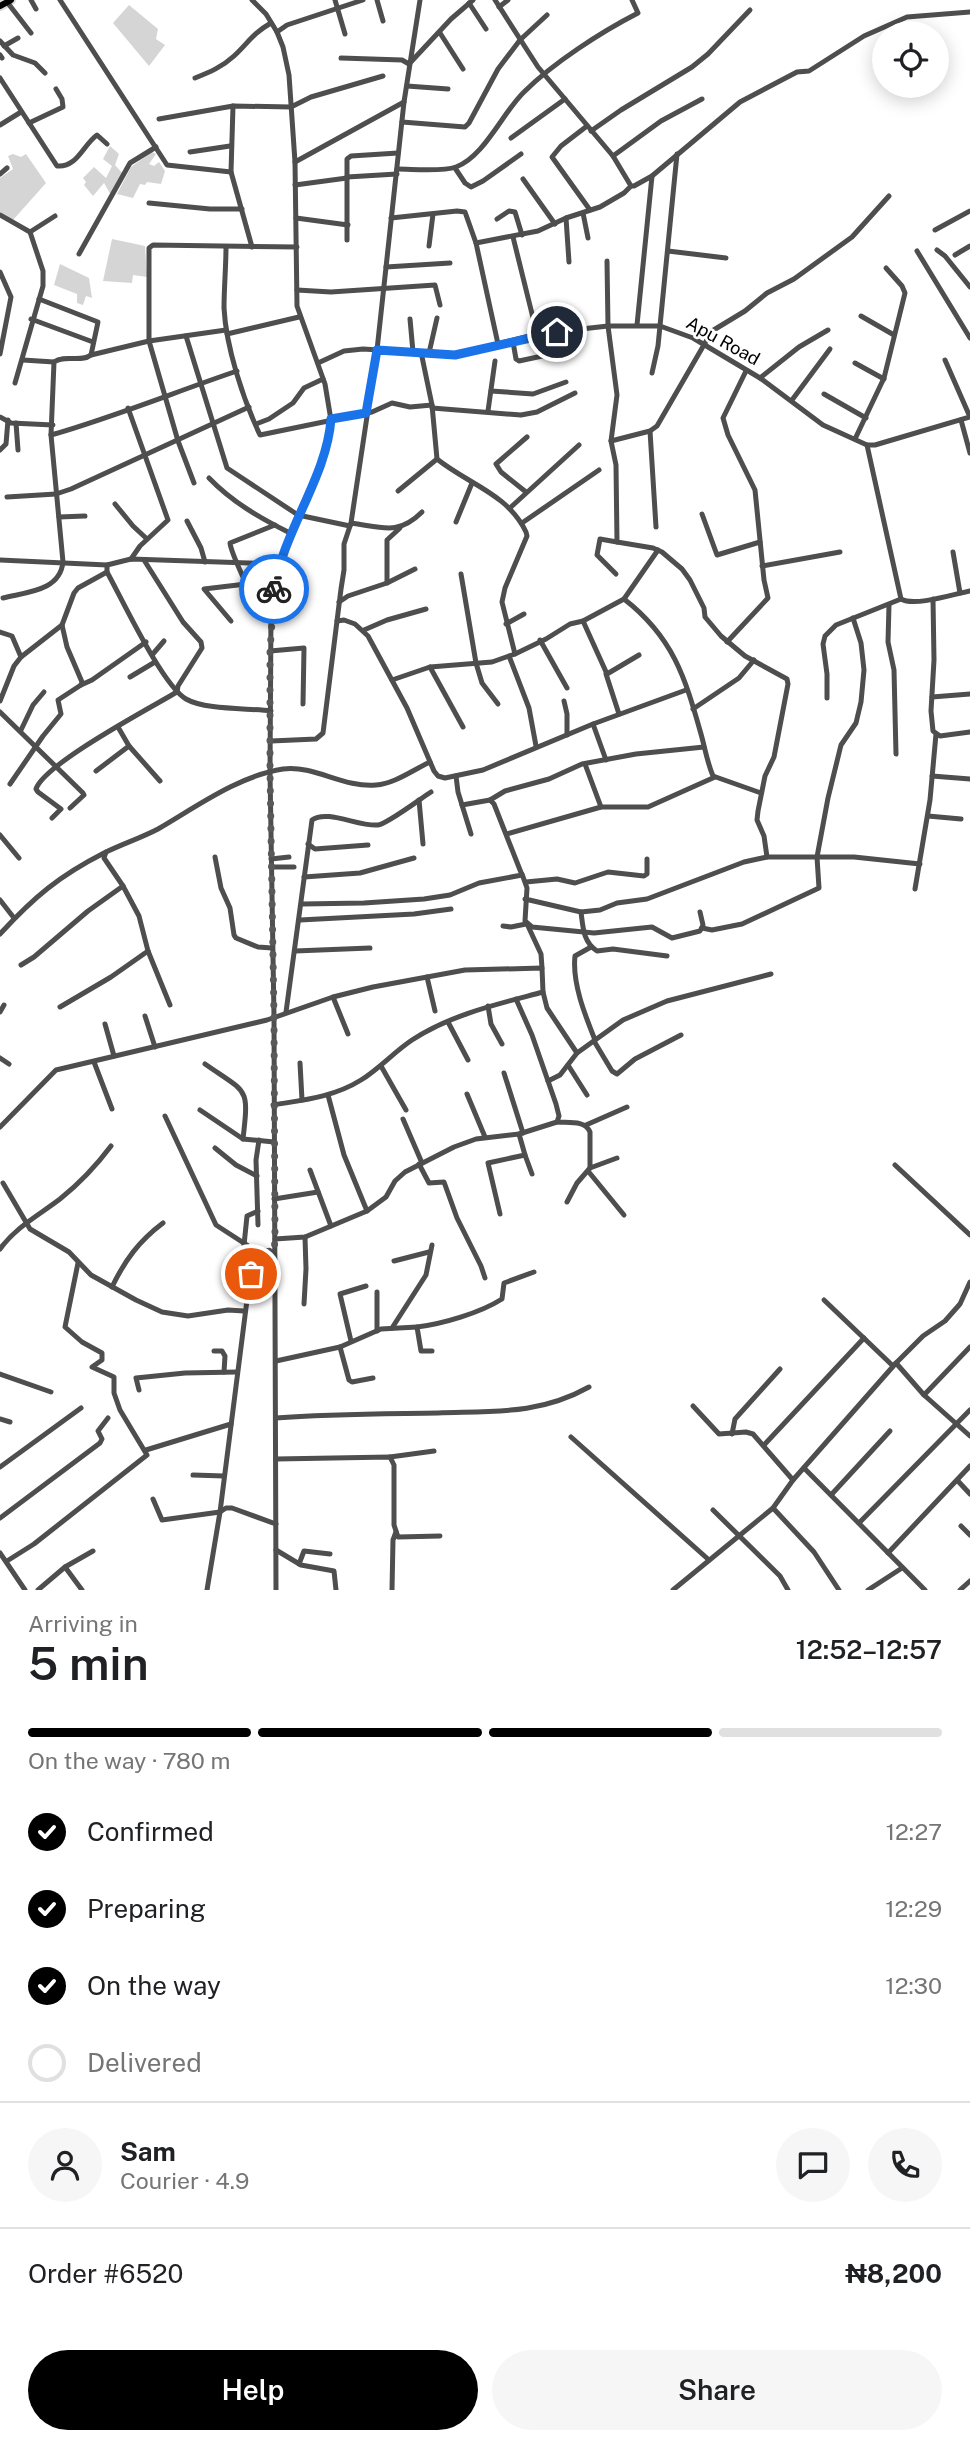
<!DOCTYPE html>
<html lang="en">
<head>
<meta charset="utf-8">
<style>
  :root { --surface:#fff; --page:#f6f6f6; --text:#202124; --muted:#757577; --line:#e0e0e0; --accent:#000 }
  body { margin:0; font-family:"Public Sans",sans-serif; background:var(--page); color:var(--text); height:100vh; display:flex; flex-direction:column; font-size:26px; white-space:nowrap }
  * { box-sizing:border-box; margin:0 }
  p { font-size:23px; color:var(--muted) }
  .icon { flex:none; width:38px; height:38px; fill:none; stroke:currentColor; stroke-width:2; stroke-linecap:round; stroke-linejoin:round }
  .map { position:relative; height:1590px; overflow:hidden }
  .side { display:flex; flex-direction:column; background:var(--surface); flex:1 }
  .side>* { flex:none }
  .tools { position:absolute; left:872px; top:21px; display:grid; gap:14px }
  .tools a { display:grid; place-items:center; width:77px; height:77px; border-radius:50%; background:var(--surface); box-shadow:0 4px 18px #0003; font-size:35px }
  .pin { position:absolute; display:grid; place-items:center; width:60px; height:60px; color:#fff; margin:-30px; border:4px solid #fff; border-radius:50%; box-shadow:0 2px 7px #0007 }
  .courier { position:absolute; display:grid; place-items:center; width:70px; height:70px; margin:-35px; border:5px solid #1a73e8; border-radius:50%; background:#fff; color:#222; box-shadow:0 2px 9px #0007 }
  .headline em { font-style:normal; font-weight:600 }
  .headline div { display:flex; flex-direction:column-reverse }
  .headline { display:flex; align-items:center; justify-content:space-between; height:119px; padding:0 28px }
  h1 { font-size:46px; font-weight:600; line-height:52px }
  .bar { display:grid; grid-template-columns:repeat(4,1fr); gap:10px 7px; align-content:center; height:84px; padding:0 28px }
  .bar i { height:9px; border-radius:5px; background:var(--line) }
  .bar .on { background:var(--accent) }
  .bar p { grid-column:span 4 }
  .line { display:flex; align-items:center; gap:18px; padding:0 28px; border-top:2px solid var(--line) }
  .line div { flex:1 }
  .round { display:grid; place-items:center; flex:none; width:74px; height:74px; border-radius:37px; background:var(--page) }
  ol { padding:0 28px; list-style:none }
  li { display:flex; align-items:center; gap:21px; height:77px }
  li p { margin-inline-start:auto }
  li .icon { padding:7px; border-radius:50%; background:var(--accent); color:#fff; stroke-width:4 }
  li:last-child { color:var(--muted) }
  li i { width:38px; height:38px; border:4px solid var(--line); border-radius:50% }
  .cta { display:flex; gap:14px; margin-top:auto; padding:14px 28px }
  .cta a { flex:1; height:80px; border-radius:42px; background:var(--accent); color:#fff; font-size:28px; font-weight:600; line-height:80px; text-align:center }
  .cta a+a { background:var(--page); color:var(--text) }
  .map>svg:first-child { display:block }
  .green { fill:#d5d5d5 }
  .lines { fill:none; stroke-linecap:round; stroke-linejoin:round }
  .major-casing { stroke:#dbdbdb; stroke-width:10 }
  .minor { stroke:#4e4e4e; stroke-width:5 }
  .major { stroke:#000; stroke-width:6 }
  .done { stroke:#595959; stroke-width:7; stroke-dasharray:0 12.6 }
  .route { stroke:#1a73e8; stroke-width:9 }
  .labels { text-anchor:middle; stroke-width:5; stroke-linejoin:round; paint-order:stroke }
  .street-label { font-size:18px; fill:#000; stroke:#fff }
</style>
</head>
<body>
<div class="map">
<svg width="970" height="1590" viewBox="0 0 970 1590">
  <rect width="100%" height="100%" fill="#fff"/>
  <!-- green -->
  <g class="green">
    <polygon points="129,5 158,29 156,39 165,45 149,66 113,23"/>
    <polygon points="110,146 119,154 115,165 124,175 112,197 104,183 93,196 84,185 86,182 83,178 94,167 106,178 112,166 103,159"/>
    <polygon points="152,152 156,154 149,164 154,166 159,162 165,171 161,184 147,182 145,185 140,184 133,198 117,194 131,167"/>
    <polygon points="13,154 21,157 26,154 46,183 13,220 0,214 0,178 13,169 8,156"/>
    <polygon points="112,239 145,246 147,277 133,275 132,283 103,281"/>
    <polygon points="60,264 89,278 92,298 86,296 83,305 77,303 77,294 54,285"/>
  </g>
  <g class="lines">
    <defs>
      <polyline id="major" points="0,6 11,0"/>
    </defs>
    <!-- major casing -->
    <use href="#major" class="major-casing"/>
    <!-- minor -->
    <g class="minor">
      <polyline points="31,0 36,9"/>
      <polyline points="60,0 167,165 231,172"/>
      <polyline points="252,0 266,14 277,32 283,47 289,75 295,162 297,306 325,384 331,420 323,458 290,533 279,564 271,612 270,772 274,1017 276,1590"/>
      <polyline points="335,0 345,34"/>
      <polyline points="377,0 383,21"/>
      <polyline points="495,0 538,67 613,156 631,186 634,186 652,176 740,102 797,72 809,71 864,36 907,17 970,12"/>
      <polyline points="7,2 31,33"/>
      <polyline points="469,3 486,29"/>
      <polyline points="499,7 508,0"/>
      <polyline points="277,32 287,25 363,0"/>
      <polyline points="440,33 463,69"/>
      <polyline points="0,41 13,55 35,63 45,73"/>
      <polyline points="4,46 18,38"/>
      <polyline points="0,55 2,58"/>
      <polyline points="341,58 402,60 409,64"/>
      <polyline points="409,64 451,19 473,0"/>
      <path d="M0,78l57,88c20,2 26,-21 40,-31l10,9"/>
      <path d="M195,78c15,-6 27,-11 39,-22 15,-14 18,-22 37,-33"/>
      <polyline points="407,86 448,89"/>
      <polyline points="233,106 231,172 252,247"/>
      <polyline points="159,119 233,106 291,107 311,97 383,76"/>
      <polyline points="402,122 465,127 469,123 498,69 520,40 547,15"/>
      <polyline points="29,123 63,107 62,99 56,89"/>
      <polyline points="0,125 21,112"/>
      <polyline points="587,126 561,146 552,157 590,210"/>
      <polyline points="591,131 621,110 692,67 708,54 750,10"/>
      <polyline points="511,138 565,99"/>
      <polyline points="190,152 230,146"/>
      <polyline points="613,156 661,121 702,99"/>
      <polyline points="295,162 404,102"/>
      <polyline points="455,168 465,183 471,187 483,181 521,154"/>
      <path d="M397,169c16,0 45,3 59,-2 28,-10 47,-55 68,-75 29,-29 77,-60 114,-79l-6,-13"/>
      <polyline points="0,174 7,168"/>
      <polyline points="347,177 397,174"/>
      <polyline points="523,179 555,224"/>
      <polyline points="295,185 347,178"/>
      <polyline points="149,203 210,209 242,209"/>
      <polyline points="583,213 588,238"/>
      <polyline points="0,215 30,232 43,271 43,286 15,383"/>
      <polyline points="296,218 348,225"/>
      <polyline points="391,218 457,211 465,212 476,243 498,344"/>
      <polyline points="566,218 569,262"/>
      <polyline points="497,219 509,211 515,212 522,235"/>
      <polyline points="935,230 970,211"/>
      <polyline points="30,232 55,216"/>
      <polyline points="513,237 537,334"/>
      <polyline points="347,240 347,159 351,156 398,153"/>
      <polyline points="476,243 538,231 566,218 600,207 624,193 631,186"/>
      <polyline points="429,246 433,214"/>
      <path d="M226,247c0,20 -2,41 -2,61 2,39 19,91 36,127l112,-23 20,-9 18,4 22,-2"/>
      <polyline points="937,250 945,256 970,287"/>
      <polyline points="668,251 726,258"/>
      <polyline points="917,251 970,338"/>
      <polyline points="79,254 130,163 156,147"/>
      <polyline points="955,255 970,246"/>
      <polyline points="607,261 608,326 617,395 611,441 616,465 617,542 653,548 662,552 682,569 690,580 704,608 705,617 721,636 745,656 787,679 788,684 774,757 765,776 758,811 757,820 764,836 767,857"/>
      <polyline points="386,267 450,263"/>
      <polyline points="0,272 11,297 0,354"/>
      <polyline points="297,290 331,292 435,285 440,305"/>
      <polyline points="39,299 98,322 91,355"/>
      <polyline points="861,316 894,335"/>
      <polyline points="31,319 93,342"/>
      <polyline points="410,319 413,352"/>
      <polyline points="637,325 652,176"/>
      <polyline points="227,334 299,317"/>
      <polyline points="186,336 227,468 298,515 350,526"/>
      <polyline points="513,342 516,359 519,361 547,355"/>
      <path d="M421,352l11,53 5,54c31,25 71,35 89,73l1,4 -22,52 -3,14 13,52 -6,2"/>
      <polyline points="429,353 437,318"/>
      <polyline points="23,360 54,362"/>
      <polyline points="318,363 344,351 363,349 455,355 537,334 608,326 660,326 693,338 760,378 823,425 867,445 875,445 970,417 945,360"/>
      <polyline points="855,363 884,379"/>
      <polyline points="652,373 658,346 677,154"/>
      <polyline points="760,378 799,347 828,330"/>
      <polyline points="491,391 533,394 566,382"/>
      <polyline points="824,394 866,418"/>
      <polyline points="792,400 830,349"/>
      <polyline points="128,408 168,520 140,546 131,559"/>
      <polyline points="432,408 521,415 537,412 575,393"/>
      <polyline points="488,411 495,361"/>
      <polyline points="0,417 11,423 53,425"/>
      <polyline points="961,420 970,453"/>
      <polyline points="16,423 18,450"/>
      <polyline points="256,424 269,419 293,403 304,388 323,379"/>
      <polyline points="650,431 656,527"/>
      <path d="M51,435c63,-18 124,-43 186,-64"/>
      <polyline points="855,439 884,378 905,293 902,286 886,268"/>
      <polyline points="611,441 650,431 657,426 712,331 745,311 767,293 794,279 852,237 889,196"/>
      <path d="M867,445l34,154c14,8 53,-5 69,-8"/>
      <polyline points="0,450 6,444 8,420"/>
      <path d="M209,478c23,24 51,40 81,55"/>
      <polyline points="194,483 178,441 149,341 149,248 153,245 297,247"/>
      <polyline points="398,491 437,459"/>
      <polyline points="526,492 501,472 496,464 527,437"/>
      <polyline points="7,497 56,494 71,489 249,407"/>
      <polyline points="115,504 133,526 147,539"/>
      <polyline points="511,507 579,445"/>
      <polyline points="702,514 717,555 760,542"/>
      <polyline points="59,517 85,516"/>
      <polyline points="187,521 201,548 205,562"/>
      <polyline points="456,522 472,483"/>
      <path d="M351,523c31,4 47,13 71,-11"/>
      <polyline points="522,523 599,470"/>
      <polyline points="953,552 960,593"/>
      <polyline points="0,560 107,565 131,559 279,564"/>
      <path d="M107,565v7c15,27 55,113 79,127 19,11 62,9 85,12"/>
      <polyline points="762,566 840,552"/>
      <polyline points="461,574 476,663 482,683 498,704"/>
      <polyline points="616,574 597,555 600,539 617,542"/>
      <polyline points="387,583 387,540 400,528"/>
      <path d="M3,598c24,-6 57,-7 60,-36l-12,-127 3,-73c11,-8 27,1 37,-7l58,-14 77,-11"/>
      <path d="M624,599c49,38 61,78 77,135 4,14 6,28 12,42l48,17"/>
      <polyline points="933,599 934,660 931,711 933,731 940,736 970,732"/>
      <polyline points="339,602 348,596 387,583 415,569"/>
      <polyline points="889,605 888,642 894,670 896,754"/>
      <path d="M271,612c-2,0 -9,-3 -10,-4 -8,-6 -30,-56 -31,-65l45,-18"/>
      <polyline points="231,621 204,589 246,584"/>
      <polyline points="337,621 344,620 355,624 368,636 407,708 434,771 438,776 445,778 483,770 593,724 686,690"/>
      <polyline points="583,621 607,674 639,655"/>
      <polyline points="506,624 524,614"/>
      <polyline points="364,630 387,620 426,609"/>
      <polyline points="0,632 12,636 21,657"/>
      <polyline points="540,640 567,688"/>
      <polyline points="727,642 768,598 764,580 755,490 728,435 723,418 746,371"/>
      <polyline points="270,651 304,648 303,704"/>
      <polyline points="515,654 546,639 570,624 583,621 624,599 658,550"/>
      <polyline points="152,655 164,641"/>
      <polyline points="430,667 463,727"/>
      <polyline points="606,674 619,714"/>
      <polyline points="130,677 155,662"/>
      <polyline points="392,680 430,667 492,662 509,656 529,708 536,746"/>
      <polyline points="81,685 92,680 146,642"/>
      <polyline points="932,697 970,694"/>
      <polyline points="827,698 827,674 823,644 825,636 836,625 901,599"/>
      <polyline points="0,701 14,666 21,657 62,625 74,593 78,588 107,572"/>
      <polyline points="564,701 567,714 567,735"/>
      <polyline points="693,709 739,678 754,660"/>
      <polyline points="0,712 83,793 84,795 70,808"/>
      <polyline points="593,724 606,760"/>
      <polyline points="118,727 129,746 160,781"/>
      <polyline points="21,730 33,705 44,692"/>
      <polyline points="271,741 316,739 323,733 341,589 344,570 344,544 351,523 377,350 404,102 420,0"/>
      <polyline points="585,764 601,807"/>
      <polyline points="96,771 129,746"/>
      <polyline points="932,776 970,779"/>
      <polyline points="10,784 43,736 61,714 58,700 81,685 82,682 67,647 62,625"/>
      <polyline points="419,800 423,844"/>
      <polyline points="490,800 505,791 549,779 582,764 636,754 704,747"/>
      <polyline points="462,805 471,834"/>
      <polyline points="928,816 961,819"/>
      <path d="M52,818l9,-9 -23,-17 -2,-3c8,-25 114,-81 141,-97l1,-6 24,-38 -1,-6 -18,-20 -39,-62"/>
      <polyline points="507,834 601,807 648,807 715,777"/>
      <polyline points="0,835 19,858"/>
      <polyline points="308,844 315,849 368,845"/>
      <polyline points="106,852 104,858 123,886 139,916 148,951 170,1005"/>
      <polyline points="215,857 221,888 230,908 234,935 236,938 258,947 272,948"/>
      <polyline points="271,859 289,857"/>
      <polyline points="271,867 294,867"/>
      <polyline points="522,874 527,888 525,921 532,927 594,933 652,927 672,938 700,931 703,925 700,912"/>
      <polyline points="304,877 360,873 414,858"/>
      <polyline points="526,882 557,879 575,883 608,872 644,876 647,874 647,859"/>
      <polyline points="915,889 930,800 936,734"/>
      <polyline points="525,899 581,912 600,910 617,903 647,899 744,862 767,857 854,857 920,864"/>
      <polyline points="0,900 14,918"/>
      <polyline points="302,904 364,903 424,899 450,895 479,883 522,875 494,804 490,800 462,805 458,792 456,776"/>
      <path d="M581,912c2,15 2,30 16,39l16,-2 54,7"/>
      <polyline points="300,920 414,914 451,909"/>
      <polyline points="503,926 511,927 526,924"/>
      <polyline points="528,926 541,954 542,968"/>
      <polyline points="702,928 712,930 742,924 819,888 817,857 828,798 841,745 856,723 861,702 864,670 861,643 853,618"/>
      <path d="M0,934c34,-37 59,-58 104,-81 18,-9 37,-15 54,-24 38,-22 80,-53 125,-60 32,-4 60,19 93,16 18,-1 37,-15 54,-23"/>
      <path d="M591,947l-16,9c-3,27 10,59 20,84"/>
      <polyline points="295,951 370,948"/>
      <polyline points="21,965 34,957 88,911 123,886"/>
      <polyline points="427,977 435,1011"/>
      <polyline points="333,997 348,1034"/>
      <polyline points="488,1006 491,1024 502,1044"/>
      <polyline points="60,1007 111,977 148,951"/>
      <polyline points="0,1012 4,1005"/>
      <path d="M286,1012l26,-192c15,-11 47,7 66,5 9,-1 42,-26 53,-33"/>
      <polyline points="145,1016 155,1047"/>
      <polyline points="448,1022 468,1060"/>
      <polyline points="105,1024 114,1056"/>
      <polyline points="594,1041 612,1071 617,1074 635,1059 681,1035"/>
      <polyline points="577,1053 623,1020 667,1001 771,974"/>
      <polyline points="0,1058 9,1064"/>
      <polyline points="94,1062 112,1109"/>
      <polyline points="300,1063 302,1100"/>
      <path d="M205,1064c43,30 44,22 38,75"/>
      <polyline points="568,1065 587,1095"/>
      <polyline points="381,1066 406,1110"/>
      <polyline points="504,1073 523,1133"/>
      <polyline points="467,1094 485,1137"/>
      <polyline points="328,1095 344,1155 367,1211"/>
      <path d="M273,1105c30,-5 61,-8 88,-25 18,-11 33,-28 51,-40 40,-26 86,-36 131,-48"/>
      <polyline points="200,1110 243,1139 274,1142"/>
      <polyline points="165,1116 216,1225 256,1251"/>
      <polyline points="403,1119 422,1163"/>
      <path d="M557,1122c12,1 28,-2 33,10v36l-13,15 -10,19"/>
      <polyline points="586,1125 627,1107"/>
      <polyline points="0,1127 56,1070 267,1020 333,997 373,987 465,970 542,968 543,992 547,1008 577,1053 560,1075 548,1081"/>
      <polyline points="215,1148 236,1165 257,1176"/>
      <polyline points="525,1155 532,1174"/>
      <polyline points="419,1164 429,1183 444,1182 457,1218 481,1266 485,1278"/>
      <polyline points="895,1165 970,1235"/>
      <polyline points="590,1168 617,1158"/>
      <polyline points="310,1170 331,1226"/>
      <polyline points="588,1171 624,1215"/>
      <polyline points="3,1183 30,1229 69,1252 91,1275 136,1300 162,1312 188,1316 228,1310 244,1311"/>
      <polyline points="274,1199 318,1192"/>
      <polyline points="500,1214 488,1163 525,1155 519,1134"/>
      <polyline points="258,1225 256,1160 259,1140"/>
      <polyline points="275,1239 305,1237 367,1211 386,1197 395,1181 405,1172 454,1147 476,1139 519,1134 557,1122 559,1116 556,1104 532,1035 516,999"/>
      <polyline points="244,1245 247,1216 258,1211"/>
      <path d="M0,1249c16,-22 39,-34 60,-50 20,-16 36,-33 51,-53"/>
      <polyline points="394,1261 429,1252"/>
      <path d="M112,1287c13,-27 27,-46 51,-64"/>
      <polyline points="824,1300 893,1366"/>
      <polyline points="304,1304 306,1269 305,1237"/>
      <path d="M417,1327c25,-3 63,-14 85,-28l2,-16 30,-11"/>
      <polyline points="392,1328 426,1275 432,1245"/>
      <polyline points="377,1331 377,1292"/>
      <polyline points="351,1341 340,1294 366,1286"/>
      <polyline points="340,1347 349,1380 352,1382 373,1378"/>
      <polyline points="214,1351 222,1351 225,1356 224,1372"/>
      <polyline points="276,1361 340,1347 381,1329 417,1327 421,1351 432,1351"/>
      <polyline points="896,1363 924,1395 970,1436"/>
      <polyline points="0,1374 51,1392"/>
      <polyline points="139,1390 136,1378 185,1373 237,1372"/>
      <polyline points="924,1395 970,1347"/>
      <polyline points="693,1406 719,1434 746,1432 753,1434 793,1480"/>
      <path d="M276,1418c54,-4 108,-4 162,-5 55,-2 101,2 151,-26"/>
      <polyline points="0,1419 10,1422"/>
      <polyline points="732,1434 735,1419 780,1369"/>
      <polyline points="571,1437 709,1560"/>
      <polyline points="764,1445 864,1338"/>
      <polyline points="146,1450 231,1424"/>
      <polyline points="390,1457 434,1451"/>
      <polyline points="276,1459 390,1457 394,1465 394,1525 398,1537 440,1536"/>
      <polyline points="0,1467 81,1408"/>
      <polyline points="804,1468 925,1590"/>
      <polyline points="193,1475 224,1476"/>
      <polyline points="957,1480 970,1494"/>
      <polyline points="831,1495 890,1431"/>
      <polyline points="153,1499 162,1520 220,1512 226,1508 232,1508 276,1524"/>
      <polyline points="773,1508 814,1552 839,1590"/>
      <polyline points="713,1510 780,1576 788,1590"/>
      <polyline points="0,1518 100,1443 102,1439 98,1431 108,1418"/>
      <polyline points="859,1523 970,1410"/>
      <polyline points="961,1526 970,1535"/>
      <polyline points="276,1550 301,1565 334,1571 336,1590"/>
      <polyline points="0,1553 25,1590"/>
      <polyline points="888,1553 970,1466"/>
      <polyline points="7,1561 34,1544 147,1455 120,1410 114,1393 114,1377 92,1367 102,1360 102,1353 82,1342 65,1327 78,1263"/>
      <polyline points="299,1564 304,1551 330,1554"/>
      <polyline points="65,1567 82,1590"/>
      <polyline points="38,1590 65,1567 93,1551"/>
      <polyline points="207,1590 220,1512 253,1253 262,1250 274,1252"/>
      <polyline points="392,1590 393,1540 396,1532"/>
      <polyline points="673,1590 773,1508 793,1480 896,1363 923,1336 945,1321 960,1304 970,1282"/>
      <polyline points="868,1590 902,1568"/>
      <polyline points="960,1590 970,1581"/>
    </g>
    <!-- major -->
    <use href="#major" class="major"/>
  </g>
  <g class="lines">
    <!-- done -->
    <polyline class="done" points="251,1274 253,1253 262,1250 274,1252 275,1239 274,1017 270,772 270,652 274,589"/>
    <!-- route -->
    <path class="route" d="M274,589c10,-59 53,-113 57,-170l35,-6 11,-63 78,5 102,-23"/>
  </g>
  <g class="labels">
    <!-- street labels -->
    <g class="street-label">
      <text transform="translate(723 341) rotate(29)" y="6">Apu Road</text>
    </g>
  </g>
</svg>
<div class="tools">
<a><svg class="icon" aria-label="locate" viewBox="0 0 24 24"><circle cx="12" cy="12" r="6"/><path d="M12 2v4M12 18v4M2 12h4M18 12h4"/></svg></a>
</div>
<div class="pin" style="left:251px;top:1274px;background:#ea580c"><svg class="icon" aria-label="bag" viewBox="0 0 24 24"><path d="M5 8h14l-1 12H6zM9 8a3 3 0 0 1 6 0"/></svg></div>
<div class="pin" style="left:557px;top:332px;background:#1f2937"><svg class="icon" aria-label="home" viewBox="0 0 24 24"><path d="M3 11l9-7 9 7M6 9v11h12V9"/></svg></div>
<div class="courier" style="left:274px;top:589px"><svg class="icon" aria-label="bike" viewBox="0 0 24 24"><circle cx="6" cy="16" r="4"/><circle cx="18" cy="16" r="4"/><path d="M6 16l4-8h5l3 8M10 8l3 8H6M13 5h3"/></svg></div>
</div>
<section class="side">
<div class="headline"><div><h1>5 min</h1><p>Arriving in</p></div><em>12:52–12:57</em></div>
<div class="bar"><i class="on"></i><i class="on"></i><i class="on"></i><i></i><p>On the way · 780 m</p></div>
<ol>
<li><svg class="icon" aria-label="check" viewBox="0 0 24 24"><path d="M5 12l5 5 9-10"/></svg>Confirmed<p>12:27</p></li>
<li><svg class="icon" aria-label="check" viewBox="0 0 24 24"><path d="M5 12l5 5 9-10"/></svg>Preparing<p>12:29</p></li>
<li><svg class="icon" aria-label="check" viewBox="0 0 24 24"><path d="M5 12l5 5 9-10"/></svg>On the way<p>12:30</p></li>
<li><i></i>Delivered</li>
</ol>
<div class="line" style="height:126px"><a class="round"><svg class="icon" aria-label="person" viewBox="0 0 24 24"><circle cx="12" cy="8" r="4"/><path d="M4 21q1-7 8-7t8 7"/></svg></a><div><b>Sam</b><p>Courier · 4.9</p></div><a class="round"><svg class="icon" aria-label="chat" viewBox="0 0 24 24"><path d="M4 5h16v11H9l-5 4z"/></svg></a><a class="round"><svg class="icon" aria-label="phone" viewBox="0 0 24 24"><path d="M5 4h4l2 5-3 2q2 4 5 5l2-3 5 2v4C11 20 4 13 5 4z"/></svg></a></div>
<div class="line" style="height:91px"><div>Order #6520</div><b>₦8,200</b></div>
<div class="cta"><a>Help</a><a>Share</a></div>
</section>
</body>
</html>
